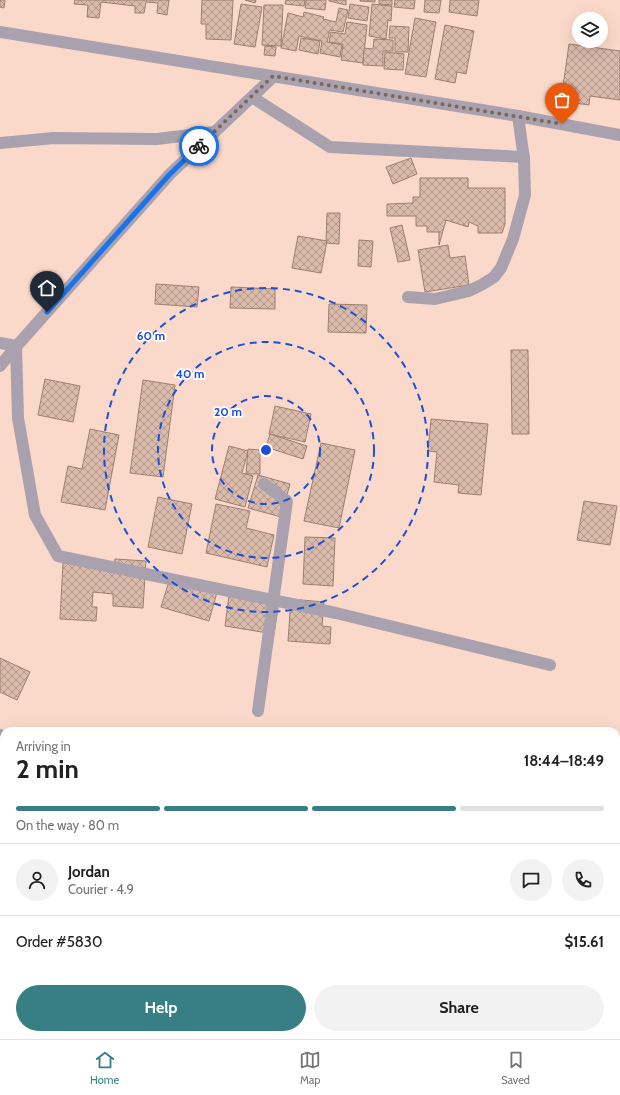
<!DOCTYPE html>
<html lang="en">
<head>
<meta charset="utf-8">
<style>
  :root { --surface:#fff; --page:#f2f2f2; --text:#202124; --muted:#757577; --line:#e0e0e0; --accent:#377f85 }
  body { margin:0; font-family:Cabin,sans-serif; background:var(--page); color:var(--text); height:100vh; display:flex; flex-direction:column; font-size:15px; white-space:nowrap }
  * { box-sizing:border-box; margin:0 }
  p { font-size:13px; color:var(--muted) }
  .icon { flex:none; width:22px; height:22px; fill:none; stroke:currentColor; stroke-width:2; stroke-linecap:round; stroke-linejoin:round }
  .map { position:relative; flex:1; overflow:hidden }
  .panel { position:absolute; left:0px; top:727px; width:620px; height:312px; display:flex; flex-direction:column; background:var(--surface); border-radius:12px 12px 0 0; box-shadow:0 4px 16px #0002 }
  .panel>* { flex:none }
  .buttons { position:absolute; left:572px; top:12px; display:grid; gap:8px }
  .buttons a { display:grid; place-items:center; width:36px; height:36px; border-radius:50%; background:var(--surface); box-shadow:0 4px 16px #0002; font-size:20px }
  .pin { position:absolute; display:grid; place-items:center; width:34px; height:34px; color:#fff; margin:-41px -17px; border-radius:50% 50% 50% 0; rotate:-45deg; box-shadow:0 0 4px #0007 }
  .pin .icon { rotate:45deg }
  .courier { position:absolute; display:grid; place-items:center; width:40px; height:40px; margin:-20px; border:3px solid #1a73e8; border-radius:50%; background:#fff; color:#222; box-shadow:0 1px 5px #0007 }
  .headline em { font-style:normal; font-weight:800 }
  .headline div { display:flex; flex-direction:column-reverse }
  .headline { display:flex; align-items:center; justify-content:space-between; height:68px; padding:0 16px }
  h1 { font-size:26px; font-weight:800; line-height:30px }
  .bar { display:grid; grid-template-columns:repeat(4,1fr); gap:6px 4px; align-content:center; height:48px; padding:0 16px }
  .bar i { height:5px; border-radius:3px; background:var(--line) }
  .bar .active { background:var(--accent) }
  .bar p { grid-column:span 4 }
  .line { display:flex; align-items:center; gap:10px; padding:0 16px; border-top:1px solid var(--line) }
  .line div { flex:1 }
  .round { display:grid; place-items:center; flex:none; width:42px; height:42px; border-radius:21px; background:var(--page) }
  .button { display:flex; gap:8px; margin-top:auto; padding:8px 16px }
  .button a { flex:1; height:46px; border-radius:24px; background:var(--accent); color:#fff; font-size:16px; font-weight:800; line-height:46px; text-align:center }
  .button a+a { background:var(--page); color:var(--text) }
  .tabs { display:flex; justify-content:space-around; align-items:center; height:56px; border-top:1px solid var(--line); background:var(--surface); font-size:11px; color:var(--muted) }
  .tabs a { display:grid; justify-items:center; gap:2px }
  .tabs .active { color:var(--accent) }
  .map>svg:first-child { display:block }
  .building { fill:url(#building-cross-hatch); stroke:#9d7f70 }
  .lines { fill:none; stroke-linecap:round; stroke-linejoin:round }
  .minor { stroke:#a9a2ae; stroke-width:12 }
  .done { stroke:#7b675e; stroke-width:4; stroke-dasharray:0 7.2 }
  .route { stroke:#1a73e8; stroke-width:5 }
  .ring { fill:none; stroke:#1d4ed8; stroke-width:2; stroke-dasharray:7 5 }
  .centre { fill:#1d4ed8; stroke:#fff; stroke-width:2 }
  .ring-label { font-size:12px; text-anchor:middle; font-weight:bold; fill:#1d4ed8; stroke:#fff; stroke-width:3.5; stroke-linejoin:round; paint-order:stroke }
</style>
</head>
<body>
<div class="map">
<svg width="620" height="1039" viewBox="0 0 620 1039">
  <defs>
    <pattern id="building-cross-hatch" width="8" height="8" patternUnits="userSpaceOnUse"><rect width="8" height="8" fill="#dabaab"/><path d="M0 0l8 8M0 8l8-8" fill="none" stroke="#b2978b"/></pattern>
  </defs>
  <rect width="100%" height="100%" fill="#fbd9ca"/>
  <!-- building -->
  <g class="building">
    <polygon points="0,0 5,0 4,8 0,7"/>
    <polygon points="75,0 169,0 167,15 157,13 158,3 146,2 144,13 135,13 135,6 101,2 99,18 87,17 88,5 74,4"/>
    <polygon points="202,0 233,0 231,40 206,39 206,24 201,24"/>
    <polygon points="245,0 256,0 255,3"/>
    <polygon points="286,0 305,0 304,6 285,4"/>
    <polygon points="306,0 326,0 325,10 305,8"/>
    <polygon points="329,0 346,0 346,5 329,1"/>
    <polygon points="360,0 375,0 375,2 360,1"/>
    <polygon points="379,0 392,0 392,5 379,4"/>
    <polygon points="395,0 415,0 414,9 394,7"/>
    <polygon points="425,0 441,0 439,13 424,12"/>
    <polygon points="450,0 479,0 477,16 449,12"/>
    <polygon points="241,4 262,7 255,47 234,44"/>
    <polygon points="350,4 369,7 367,21 348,18"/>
    <polygon points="372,4 392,6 391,21 388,20 386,39 369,36"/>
    <polygon points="264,5 283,5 281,46 262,45"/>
    <polygon points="339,8 348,10 343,32 330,30 327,42 342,45 340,57 320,53 322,41 299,36 296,51 281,48 288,13 303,17 304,12 324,17 323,19 336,22"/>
    <polygon points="415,18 436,22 426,77 405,74"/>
    <polygon points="347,22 367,25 363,63 341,60 343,44 329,42 331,32 345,34"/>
    <polygon points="445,25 474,31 466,74 457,72 455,83 435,79"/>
    <polygon points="390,26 409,27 408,52 395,52 395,38 389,38"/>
    <polygon points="301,38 320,41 318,54 299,50"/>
    <polygon points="374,39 393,40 393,51 383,51 383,66 363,65 364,48 373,49"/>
    <polygon points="569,44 620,51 620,100 590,96 589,105 561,101"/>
    <polygon points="265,46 276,47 275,56 264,55"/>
    <polygon points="385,52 404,54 403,70 384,69"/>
    <polygon points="411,158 417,174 393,184 386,167"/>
    <polygon points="420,178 468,178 468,188 505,188 505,224 502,233 478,233 478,226 469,222 468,227 446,220 439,245 439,232 427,232 427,226 416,226 416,216 387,216 387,204 413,203 413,197 420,197"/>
    <polygon points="327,213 340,213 339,244 326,243"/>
    <polygon points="402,225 410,260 398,262 390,228"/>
    <polygon points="298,236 327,241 321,273 292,268"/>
    <polygon points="359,240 373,241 371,267 358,266"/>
    <polygon points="448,245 450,258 465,256 469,285 425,292 418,250"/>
    <polygon points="43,275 54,281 45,296 35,290"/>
    <polygon points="156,284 199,287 197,307 155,304"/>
    <polygon points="231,287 275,289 275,309 230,308"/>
    <polygon points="329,304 367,305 366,333 328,332"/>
    <polygon points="511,350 528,350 529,434 512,434"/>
    <polygon points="45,379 80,386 73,422 38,415"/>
    <polygon points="143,380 175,385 163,477 130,473"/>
    <polygon points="275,406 311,414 305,442 269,434"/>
    <polygon points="431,419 488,424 481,495 458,493 459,485 434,482 437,452 428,451"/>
    <polygon points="90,429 119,435 105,510 61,502 68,466 82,469"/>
    <polygon points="270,434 307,446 303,459 266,447"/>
    <polygon points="321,443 355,450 339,528 304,521"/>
    <polygon points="229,446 248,451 242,473 253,476 245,507 215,499"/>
    <polygon points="248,449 260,450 260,474 246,474"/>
    <polygon points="258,475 290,484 281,517 248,508"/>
    <polygon points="158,497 192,504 182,554 148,547"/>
    <polygon points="584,501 617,506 610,545 577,540"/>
    <polygon points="216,504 250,511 246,528 274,535 267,567 206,553"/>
    <polygon points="305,537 335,538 333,586 303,584"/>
    <polygon points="115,559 146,561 143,608 113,606 113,594 93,592 92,607 97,607 96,621 60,619 63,563 114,566"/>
    <polygon points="170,578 217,592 209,621 161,607"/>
    <polygon points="230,588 278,608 274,634 225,626"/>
    <polygon points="291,599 324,602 322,626 331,627 330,644 288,641"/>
    <polygon points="0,658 30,672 17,700 0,692"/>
  </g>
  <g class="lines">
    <!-- minor -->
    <g class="minor">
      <polyline points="0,32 518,116 620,135"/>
      <polyline points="252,97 330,147 524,157"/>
      <polyline points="0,143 54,138 157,139 214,132"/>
      <polyline points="408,297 435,299 469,291 483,284 494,277 501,268 513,239 525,195 524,159 518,116"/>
      <polyline points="0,343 16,346 18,418 35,515 58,556 336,613 550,665"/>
      <polyline points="0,366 14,349 170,174 273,77"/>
      <polyline points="258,711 287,501 264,484"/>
      <polyline points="0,735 4,738"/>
      <polyline points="616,1000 620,993"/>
      <polyline points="594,1039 596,1035"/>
    </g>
  </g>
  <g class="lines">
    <!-- done -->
    <polyline class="done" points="199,146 273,76 562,124"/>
    <!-- route -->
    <polyline class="route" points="47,312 170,174 199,146"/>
  </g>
  <!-- distance rings -->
  <g class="ring">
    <circle cx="266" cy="450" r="54"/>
    <circle cx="266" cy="450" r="108"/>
    <circle cx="266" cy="450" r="162"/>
  </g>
  <circle cx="266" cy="450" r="6" class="centre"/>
  <g class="ring-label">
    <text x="151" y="340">60 m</text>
    <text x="190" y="378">40 m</text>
    <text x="228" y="416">20 m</text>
  </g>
</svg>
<div class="buttons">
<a><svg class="icon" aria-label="layers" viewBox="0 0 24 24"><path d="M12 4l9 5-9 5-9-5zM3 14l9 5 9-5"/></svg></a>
</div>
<div class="pin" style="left:562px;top:124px;background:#ea580c"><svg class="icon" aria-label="bag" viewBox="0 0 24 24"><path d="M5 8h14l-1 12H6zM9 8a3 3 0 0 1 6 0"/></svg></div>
<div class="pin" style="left:47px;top:312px;background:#1f2937"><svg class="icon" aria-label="home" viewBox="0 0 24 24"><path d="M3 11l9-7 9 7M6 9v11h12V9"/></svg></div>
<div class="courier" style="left:199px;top:146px"><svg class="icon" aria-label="bike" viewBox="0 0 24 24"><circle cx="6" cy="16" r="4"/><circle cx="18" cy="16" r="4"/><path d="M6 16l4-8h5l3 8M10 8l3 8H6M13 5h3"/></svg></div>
<section class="panel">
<div class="headline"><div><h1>2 min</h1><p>Arriving in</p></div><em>18:44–18:49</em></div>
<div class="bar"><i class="active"></i><i class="active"></i><i class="active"></i><i></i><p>On the way · 80 m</p></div>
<div class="line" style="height:72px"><a class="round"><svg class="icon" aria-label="person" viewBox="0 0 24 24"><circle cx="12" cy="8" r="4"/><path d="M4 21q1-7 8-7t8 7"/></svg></a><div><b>Jordan</b><p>Courier · 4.9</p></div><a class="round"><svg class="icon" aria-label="chat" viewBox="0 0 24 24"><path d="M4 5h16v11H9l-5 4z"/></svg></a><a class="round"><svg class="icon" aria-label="phone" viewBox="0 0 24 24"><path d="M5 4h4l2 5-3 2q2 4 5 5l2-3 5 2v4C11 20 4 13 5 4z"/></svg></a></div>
<div class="line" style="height:52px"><div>Order #5830</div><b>$15.61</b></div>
<div class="button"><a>Help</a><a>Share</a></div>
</section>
</div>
<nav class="tabs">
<a class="active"><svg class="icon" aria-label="home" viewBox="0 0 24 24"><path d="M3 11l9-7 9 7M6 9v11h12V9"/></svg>Home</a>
<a><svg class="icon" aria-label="map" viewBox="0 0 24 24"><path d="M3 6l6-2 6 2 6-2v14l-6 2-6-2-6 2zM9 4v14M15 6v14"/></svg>Map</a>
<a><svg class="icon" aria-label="saved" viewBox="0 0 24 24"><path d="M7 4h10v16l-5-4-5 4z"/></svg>Saved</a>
</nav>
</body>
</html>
